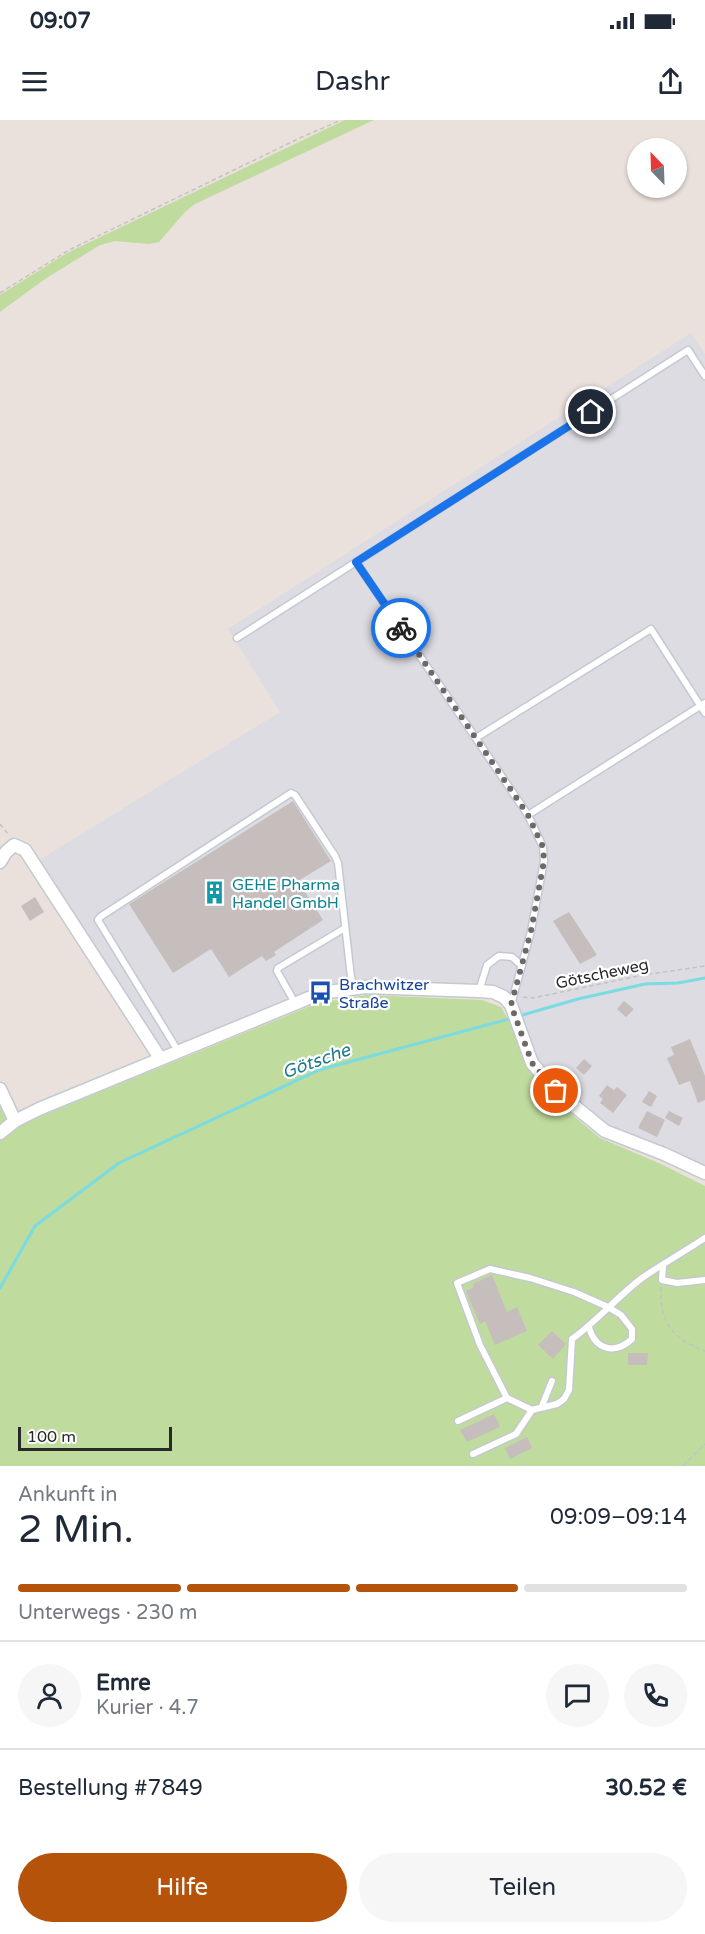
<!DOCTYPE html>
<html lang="de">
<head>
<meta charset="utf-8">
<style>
  :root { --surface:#fff; --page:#f6f6f7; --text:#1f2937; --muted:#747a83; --line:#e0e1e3; --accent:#b45309 }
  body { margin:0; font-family:"Varela Round",sans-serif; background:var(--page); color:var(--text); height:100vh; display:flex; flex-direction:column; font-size:22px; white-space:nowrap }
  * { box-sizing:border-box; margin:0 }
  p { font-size:20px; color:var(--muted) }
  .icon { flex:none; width:33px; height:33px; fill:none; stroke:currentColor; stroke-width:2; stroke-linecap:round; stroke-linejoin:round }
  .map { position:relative; height:1346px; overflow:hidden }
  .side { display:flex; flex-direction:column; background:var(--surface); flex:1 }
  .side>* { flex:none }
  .needle { width:39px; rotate:337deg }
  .buttons { position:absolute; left:627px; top:18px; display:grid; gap:12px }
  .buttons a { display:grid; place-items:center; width:60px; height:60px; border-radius:50%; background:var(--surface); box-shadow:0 2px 4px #0004; font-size:30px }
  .scale { position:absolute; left:18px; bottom:15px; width:154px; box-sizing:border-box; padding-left:6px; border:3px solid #292929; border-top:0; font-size:16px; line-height:21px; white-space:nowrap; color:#292929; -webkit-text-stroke:4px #fff; paint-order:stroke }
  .pin { position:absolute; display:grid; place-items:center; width:51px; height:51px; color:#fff; margin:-26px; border:3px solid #fff; border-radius:50%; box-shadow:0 2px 6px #0007 }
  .courier { position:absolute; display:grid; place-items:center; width:60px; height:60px; margin:-30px; border:4px solid #1a73e8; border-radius:50%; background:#fff; color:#222; box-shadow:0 2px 8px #0007 }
  .summary em { font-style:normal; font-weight:600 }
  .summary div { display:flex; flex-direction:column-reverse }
  .summary { display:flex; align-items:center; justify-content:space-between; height:102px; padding:0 18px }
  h1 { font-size:39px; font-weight:600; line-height:45px }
  .bar { display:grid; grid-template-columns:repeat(4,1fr); gap:9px 6px; align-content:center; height:72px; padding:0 18px }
  .bar i { height:8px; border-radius:4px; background:var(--line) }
  .bar .selected { background:var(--accent) }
  .bar p { grid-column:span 4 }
  .line { display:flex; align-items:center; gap:15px; padding:0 18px; border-top:2px solid var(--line) }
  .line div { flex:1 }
  .round { display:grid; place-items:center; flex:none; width:63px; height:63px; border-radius:32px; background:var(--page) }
  .primary-button { display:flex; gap:12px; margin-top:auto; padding:12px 18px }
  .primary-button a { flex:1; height:69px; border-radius:36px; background:var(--accent); color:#fff; font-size:24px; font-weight:600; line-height:69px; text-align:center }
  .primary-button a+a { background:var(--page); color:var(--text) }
  .status { display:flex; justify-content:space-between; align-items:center; height:42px; padding:0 30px; background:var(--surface); direction:ltr }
  .status svg { height:16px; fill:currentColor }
  header { display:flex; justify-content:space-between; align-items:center; height:78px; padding:0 18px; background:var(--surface); font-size:27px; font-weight:600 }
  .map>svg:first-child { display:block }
  .industrial { fill:#dddce3 }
  .grass { fill:#bfdb9e }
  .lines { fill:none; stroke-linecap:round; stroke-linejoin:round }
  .stream { stroke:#7adbe1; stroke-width:3 }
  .building { fill:#c5bebc }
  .service-casing { stroke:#c4c9d1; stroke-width:9 }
  .minor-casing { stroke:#c4c9d1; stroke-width:15 }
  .path { stroke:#c3c3c3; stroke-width:1.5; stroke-dasharray:4.5 3; stroke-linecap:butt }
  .service { stroke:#fff; stroke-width:6 }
  .minor { stroke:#fff; stroke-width:12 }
  .done { stroke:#6d6968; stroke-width:6; stroke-dasharray:0 10.8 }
  .route { stroke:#1a73e8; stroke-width:8 }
  .labels { text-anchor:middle; stroke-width:4.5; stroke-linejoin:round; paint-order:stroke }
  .culture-label { font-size:16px; fill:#0d838f; stroke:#fff; text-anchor:start }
  .street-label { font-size:16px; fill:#292929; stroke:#fff }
  .transit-label { font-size:16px; fill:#164399; stroke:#fff; text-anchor:start }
  .water-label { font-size:18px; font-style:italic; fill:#1b7b8b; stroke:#fff }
</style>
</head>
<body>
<div class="status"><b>09:07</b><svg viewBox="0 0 49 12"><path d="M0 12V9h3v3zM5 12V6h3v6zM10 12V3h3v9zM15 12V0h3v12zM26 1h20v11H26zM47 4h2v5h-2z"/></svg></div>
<header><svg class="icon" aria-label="menu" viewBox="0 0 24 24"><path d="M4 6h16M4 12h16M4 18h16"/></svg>Dashr<svg class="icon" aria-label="share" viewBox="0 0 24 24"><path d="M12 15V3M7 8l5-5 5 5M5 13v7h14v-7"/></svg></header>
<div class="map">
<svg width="705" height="1346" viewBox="0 0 705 1346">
  <rect width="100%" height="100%" fill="#eae1dc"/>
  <!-- industrial -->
  <polygon class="industrial" points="691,213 705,234 705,1053 605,1011 532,943 511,885 493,872 327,863 170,929 158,930 36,742 280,592 228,509"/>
  <!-- grass -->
  <g class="grass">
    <polygon points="345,0 374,0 195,84 185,92 159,122 149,124 115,121 100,125 45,159 0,192 0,175 67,133"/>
    <polygon points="367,875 482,880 501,887 514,910 528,945 544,971 600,1018 661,1044 705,1066 705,1346 0,1346 0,983 14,1007 318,883"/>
  </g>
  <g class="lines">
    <!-- stream -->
    <g class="stream">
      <polyline points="519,896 578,879 645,864 678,863 705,858"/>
      <polyline points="0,1168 35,1106 119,1043 319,950 513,898"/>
    </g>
  </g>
  <!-- building -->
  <g class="building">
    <polygon points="293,681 331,741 298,761 323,800 274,832 276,835 266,841 262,836 229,857 211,829 173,853 129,784"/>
    <polygon points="35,777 44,792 30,801 21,786"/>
    <polygon points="569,792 597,835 580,844 553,801"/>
    <polygon points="624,881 634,889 626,897 617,889"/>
    <polygon points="690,919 705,956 705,980 698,983 690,961 679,965 667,938 674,935 671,927"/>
    <polygon points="584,939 592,946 584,955 576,948"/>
    <polygon points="607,965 614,970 617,967 627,975 613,993 600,983 603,979 599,976"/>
    <polygon points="649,971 657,976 651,987 642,982"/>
    <polygon points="647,991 665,1000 657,1017 638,1008"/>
    <polygon points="669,991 683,998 679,1006 665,998"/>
    <polygon points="492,1155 507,1192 517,1187 527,1211 495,1225 485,1201 480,1204 466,1171 474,1167 473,1164"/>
    <polygon points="552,1211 566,1224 553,1239 538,1225"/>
    <polygon points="628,1233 648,1233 647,1245 628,1245"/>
    <polygon points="494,1294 500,1307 467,1322 460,1310"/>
    <polygon points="527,1317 532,1328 510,1339 505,1328"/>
  </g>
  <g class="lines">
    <defs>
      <g id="service">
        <polyline points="356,442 528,695 543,727 544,741 531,811 511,885"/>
        <polyline points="237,518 688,230 705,256"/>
        <polyline points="476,618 651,509 705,593"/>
        <polyline points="528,695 705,583"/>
        <polyline points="479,871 487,845 499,836 512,837 522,846"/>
        <polyline points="295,883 277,851 278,848 345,808"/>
        <polyline points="178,931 98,800 100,797 291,673 295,675 335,736 338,743 351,857 354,868"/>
        <polyline points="663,1145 662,1160 677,1163 705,1160"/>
        <path d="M507,1278l-27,-53 -23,-62 33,-14 40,9 44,14 34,15 13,8 11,14v10c-17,16 -37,11 -43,-12"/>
        <polyline points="542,1286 552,1261"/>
        <path d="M458,1301l49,-23 25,12 25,-6 7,-5 5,-9 3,-51c25,-18 45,-42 70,-61 20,-14 42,-26 63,-40"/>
        <polyline points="473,1334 516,1314 532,1290"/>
      </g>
      <g id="minor">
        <polyline points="0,742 6,732 14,725 25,730 160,938"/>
        <polyline points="0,969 15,1001"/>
        <polyline points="0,1013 15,1001 39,989 321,873 365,867 479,871 493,872 504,877 511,885 532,943 556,971 605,1011 664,1034 705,1053"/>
      </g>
    </defs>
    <!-- service casing -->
    <use href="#service" class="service-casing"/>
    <!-- minor casing -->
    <use href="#minor" class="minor-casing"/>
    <!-- path -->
    <g class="path">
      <polyline points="0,173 69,130 302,17 341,0"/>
      <polyline points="0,704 8,714"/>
      <polyline points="523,877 533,878 643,855 705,846"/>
      <path d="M661,1167c-1,37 11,51 44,64"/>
      <polyline points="683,1346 705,1324"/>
    </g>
    <!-- service -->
    <use href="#service" class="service"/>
    <!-- minor -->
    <use href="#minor" class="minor"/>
  </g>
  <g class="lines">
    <!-- done -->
    <polyline class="done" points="401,508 528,695 543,727 544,741 531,811 511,885 532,943 556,971"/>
    <!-- route -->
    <polyline class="route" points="401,508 356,442 591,292"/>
  </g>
  <!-- icons -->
  <defs>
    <symbol id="building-bare" viewBox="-9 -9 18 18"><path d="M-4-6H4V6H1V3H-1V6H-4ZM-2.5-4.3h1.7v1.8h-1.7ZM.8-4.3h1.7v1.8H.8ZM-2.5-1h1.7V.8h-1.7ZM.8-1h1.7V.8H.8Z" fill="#0f9aa8" stroke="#fff" stroke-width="2.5" paint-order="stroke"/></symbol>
    <symbol id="bus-bare" viewBox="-9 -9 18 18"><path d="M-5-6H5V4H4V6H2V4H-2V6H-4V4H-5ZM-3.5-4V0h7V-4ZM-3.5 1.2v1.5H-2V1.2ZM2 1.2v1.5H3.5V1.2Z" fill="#1a4fb4" stroke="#fff" stroke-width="2.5" paint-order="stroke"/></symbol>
  </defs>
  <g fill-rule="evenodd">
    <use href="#building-bare" x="198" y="756" width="33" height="33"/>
    <use href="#bus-bare" x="304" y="856" width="33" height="33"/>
  </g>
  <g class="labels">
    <!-- culture labels -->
    <g class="culture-label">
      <text x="232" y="770">GEHE Pharma<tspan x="232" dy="18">Handel GmbH</tspan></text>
    </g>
    <!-- street labels -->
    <g class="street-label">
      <text transform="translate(602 853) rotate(-12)" y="6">Götscheweg</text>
    </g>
    <!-- transit labels -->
    <g class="transit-label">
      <text x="339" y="870">Brachwitzer<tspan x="339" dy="18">Straße</tspan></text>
    </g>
    <!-- water labels -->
    <g class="water-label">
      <text transform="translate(316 941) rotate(-20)" y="6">Götsche</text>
    </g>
  </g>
</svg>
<div class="buttons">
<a><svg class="needle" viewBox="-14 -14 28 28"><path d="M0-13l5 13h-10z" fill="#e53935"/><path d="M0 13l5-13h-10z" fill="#747a83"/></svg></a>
</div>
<div class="scale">100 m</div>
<div class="pin" style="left:556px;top:971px;background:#ea580c"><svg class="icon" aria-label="bag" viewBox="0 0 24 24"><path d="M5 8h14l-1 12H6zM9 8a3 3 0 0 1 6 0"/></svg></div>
<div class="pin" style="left:591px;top:292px;background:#1f2937"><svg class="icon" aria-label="home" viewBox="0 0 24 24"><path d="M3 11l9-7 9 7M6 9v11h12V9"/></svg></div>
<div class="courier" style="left:401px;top:508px"><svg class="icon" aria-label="bike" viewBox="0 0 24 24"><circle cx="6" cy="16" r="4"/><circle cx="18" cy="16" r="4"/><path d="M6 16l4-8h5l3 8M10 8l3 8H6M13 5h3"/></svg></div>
</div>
<section class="side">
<div class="summary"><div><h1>2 Min.</h1><p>Ankunft in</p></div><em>09:09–09:14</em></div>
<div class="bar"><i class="selected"></i><i class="selected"></i><i class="selected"></i><i></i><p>Unterwegs · 230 m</p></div>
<div class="line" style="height:108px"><a class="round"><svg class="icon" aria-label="person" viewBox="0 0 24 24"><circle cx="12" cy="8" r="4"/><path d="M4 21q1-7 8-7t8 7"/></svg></a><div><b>Emre</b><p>Kurier · 4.7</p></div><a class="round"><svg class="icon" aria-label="chat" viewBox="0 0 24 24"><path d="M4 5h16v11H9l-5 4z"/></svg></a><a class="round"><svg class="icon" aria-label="phone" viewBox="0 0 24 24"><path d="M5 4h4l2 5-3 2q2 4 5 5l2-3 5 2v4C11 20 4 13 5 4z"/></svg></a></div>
<div class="line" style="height:78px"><div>Bestellung #7849</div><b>30.52 €</b></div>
<div class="primary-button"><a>Hilfe</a><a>Teilen</a></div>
</section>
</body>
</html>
